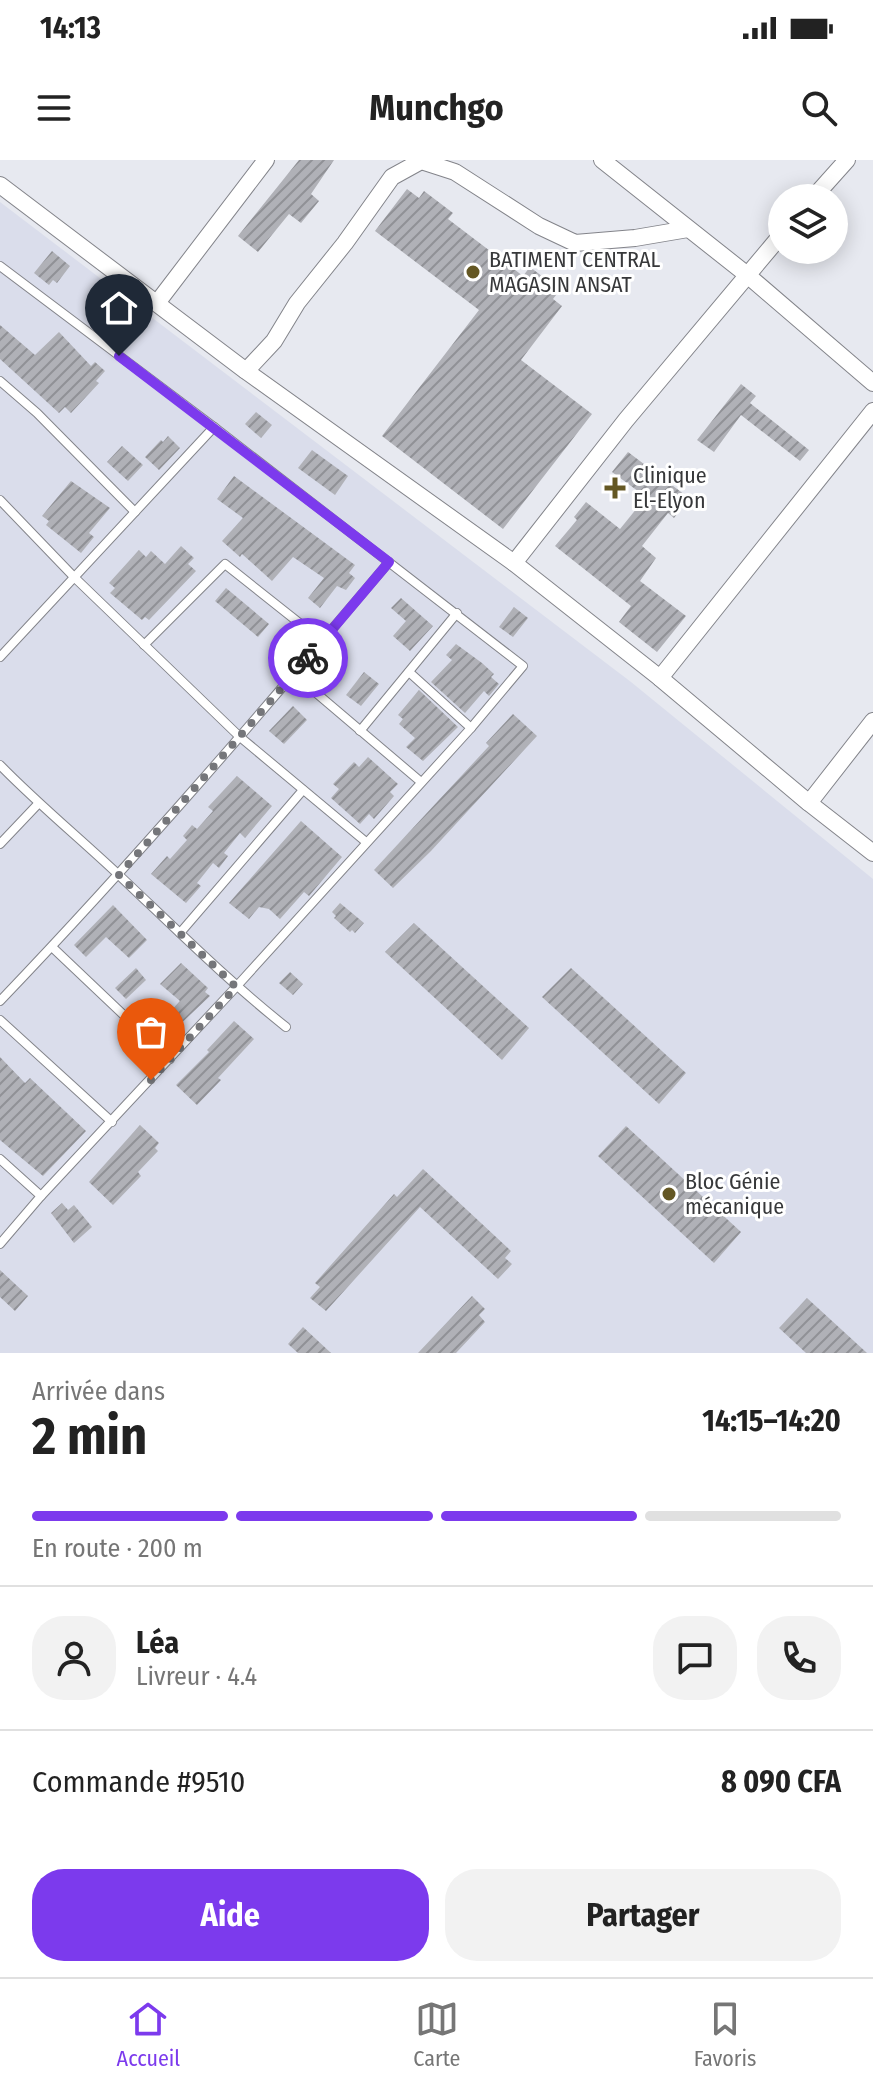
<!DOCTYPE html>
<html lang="fr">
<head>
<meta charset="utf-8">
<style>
  :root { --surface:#fff; --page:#f2f2f2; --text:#222; --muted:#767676; --line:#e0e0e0; --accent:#7c3aed }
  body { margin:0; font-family:"Fira Sans Condensed",sans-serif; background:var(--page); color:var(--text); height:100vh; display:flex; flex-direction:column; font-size:30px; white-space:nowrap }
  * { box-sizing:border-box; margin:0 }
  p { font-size:26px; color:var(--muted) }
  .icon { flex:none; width:44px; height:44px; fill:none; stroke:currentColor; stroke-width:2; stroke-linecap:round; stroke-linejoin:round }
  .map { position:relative; height:1193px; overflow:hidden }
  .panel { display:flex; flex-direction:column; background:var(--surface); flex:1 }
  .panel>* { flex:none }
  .controls { position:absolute; left:768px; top:24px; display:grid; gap:16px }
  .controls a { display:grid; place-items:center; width:80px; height:80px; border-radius:50%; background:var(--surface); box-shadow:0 4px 20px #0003; font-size:40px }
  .pin { position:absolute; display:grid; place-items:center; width:68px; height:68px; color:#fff; margin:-82px -34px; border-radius:50% 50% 50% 0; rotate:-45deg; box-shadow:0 0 8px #0007 }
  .pin .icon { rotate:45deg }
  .courier { position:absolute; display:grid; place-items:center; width:80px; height:80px; margin:-40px; border:6px solid #7c3aed; border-radius:50%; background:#fff; color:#222; box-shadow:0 2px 10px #0007 }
  .overview em { font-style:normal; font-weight:700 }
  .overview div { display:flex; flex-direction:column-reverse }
  .overview { display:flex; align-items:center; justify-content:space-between; height:136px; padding:0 32px }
  h1 { font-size:52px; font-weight:700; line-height:60px }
  .bar { display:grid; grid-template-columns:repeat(4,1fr); gap:12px 8px; align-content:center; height:96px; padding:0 32px }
  .bar i { height:10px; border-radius:6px; background:var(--line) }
  .bar .current { background:var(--accent) }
  .bar p { grid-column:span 4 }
  .line { display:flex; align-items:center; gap:20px; padding:0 32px; border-top:2px solid var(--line) }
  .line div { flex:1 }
  .round { display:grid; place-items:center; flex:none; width:84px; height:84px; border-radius:32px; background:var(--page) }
  .button { display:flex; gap:16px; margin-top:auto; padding:16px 32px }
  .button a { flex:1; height:92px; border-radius:32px; background:var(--accent); color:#fff; font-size:32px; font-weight:700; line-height:92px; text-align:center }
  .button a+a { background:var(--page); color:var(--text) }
  .status { display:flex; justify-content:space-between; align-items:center; height:56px; padding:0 40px; background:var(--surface); direction:ltr }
  .status svg { height:22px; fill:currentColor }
  header { display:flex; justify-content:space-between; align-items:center; height:104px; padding:0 32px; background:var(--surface); font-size:36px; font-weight:700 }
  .tabs { display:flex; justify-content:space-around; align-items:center; height:112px; border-top:2px solid var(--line); background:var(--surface); font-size:22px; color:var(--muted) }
  .tabs a { display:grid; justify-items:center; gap:4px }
  .tabs .current { color:var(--accent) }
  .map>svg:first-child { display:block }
  .built { fill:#daddeb }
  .building { fill:url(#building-hatch) }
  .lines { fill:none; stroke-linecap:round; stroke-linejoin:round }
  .service-casing { stroke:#83848a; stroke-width:10 }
  .minor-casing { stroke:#83848a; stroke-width:18 }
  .service { stroke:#fff; stroke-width:8 }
  .minor { stroke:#fff; stroke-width:16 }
  .done { stroke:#75767a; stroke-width:8; stroke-dasharray:0 14.4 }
  .route { stroke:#7c3aed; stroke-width:10 }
  .poi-dot { fill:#645723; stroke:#fff; stroke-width:3 }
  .labels { text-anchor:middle; stroke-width:6; stroke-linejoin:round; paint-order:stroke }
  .poi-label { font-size:22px; fill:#37383a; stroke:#fff; text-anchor:start }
</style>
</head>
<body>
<div class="status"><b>14:13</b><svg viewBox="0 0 49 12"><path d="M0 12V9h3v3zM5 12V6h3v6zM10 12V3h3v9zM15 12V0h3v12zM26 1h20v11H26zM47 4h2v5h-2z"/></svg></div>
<header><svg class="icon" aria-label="menu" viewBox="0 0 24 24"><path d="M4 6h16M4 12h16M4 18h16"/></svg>Munchgo<svg class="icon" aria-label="search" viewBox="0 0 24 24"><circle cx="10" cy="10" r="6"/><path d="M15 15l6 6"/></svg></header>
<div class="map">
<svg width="873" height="1193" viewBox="0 0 873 1193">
  <defs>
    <pattern id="building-hatch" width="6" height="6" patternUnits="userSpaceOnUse" patternTransform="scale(2)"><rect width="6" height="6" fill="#b0b1b7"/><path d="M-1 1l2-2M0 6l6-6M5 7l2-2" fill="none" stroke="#909196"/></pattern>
  </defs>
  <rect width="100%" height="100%" fill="#e7e9f0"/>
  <!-- built -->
  <polygon class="built" points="0,42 631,522 873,719 873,1193 0,1193"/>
  <!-- building -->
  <g class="building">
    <polygon points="299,0 334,0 311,34 319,41 301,63 289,54 258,92 238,76"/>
    <polygon points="407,29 419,38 424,31 453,53 448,59 523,116 530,107 560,130 553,139 562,146 521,200 592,254 503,369 382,276 479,150 375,71"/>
    <polygon points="52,91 70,106 57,123 53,120 49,125 34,113"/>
    <polygon points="0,165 35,195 59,172 91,206 95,202 105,211 96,221 99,223 71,253 65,247 59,253 0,199"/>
    <polygon points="741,224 756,236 750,243 809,290 800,301 741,255 714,292 697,280"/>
    <polygon points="256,252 272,265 261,278 245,264"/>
    <polygon points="168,276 180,288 159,310 145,297 161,280 163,282"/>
    <polygon points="122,286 143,305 128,321 107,302"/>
    <polygon points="312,290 348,316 335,335 298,308"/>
    <polygon points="628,292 689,338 674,358 668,353 642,386 656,398 640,421 686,456 657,492 619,462 631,446 555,386 577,360 574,357 586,342 620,369 646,337 612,312"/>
    <polygon points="234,316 355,405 349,413 355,418 346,430 337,426 320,448 308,438 324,418 293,397 272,421 242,394 240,397 222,381 243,358 217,339"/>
    <polygon points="71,321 110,348 89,373 94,377 81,393 46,365 49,361 42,356"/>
    <polygon points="181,386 194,398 188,404 196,411 149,460 145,457 142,460 110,433 115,428 109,423 139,390 146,397 151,391 165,404"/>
    <polygon points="226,428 269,464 258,477 215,441"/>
    <polygon points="401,438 433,466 410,491 393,476 406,461 391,448"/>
    <polygon points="514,447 528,458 513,477 499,467"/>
    <polygon points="456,484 482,503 494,514 491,517 499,524 489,536 484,531 465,553 431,522 452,500 446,495"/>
    <polygon points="364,512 379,524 361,546 346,535"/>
    <polygon points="419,530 458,567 423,601 406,587 415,578 399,564 403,559 398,555"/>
    <polygon points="293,546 307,560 284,584 269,571"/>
    <polygon points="513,554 537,576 431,691 393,728 374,710 489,586 486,583"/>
    <polygon points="368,597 398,624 390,632 394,636 374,659 369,654 360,664 331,638 339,629 333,624 354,602 359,607"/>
    <polygon points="237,616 272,646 245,678 240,673 224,693 228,696 219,708 213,703 197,723 201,726 186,743 151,714 167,696 170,699 187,680 183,676 192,665 197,669 213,651 208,647"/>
    <polygon points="301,661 342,697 309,736 304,732 280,759 269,749 259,747 249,759 229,743"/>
    <polygon points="340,743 364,763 355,773 352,770 350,772 334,758 336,756 332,752"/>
    <polygon points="113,745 147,780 129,798 106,777 86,797 74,785"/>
    <polygon points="414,763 529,868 502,900 385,792"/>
    <polygon points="181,803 208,828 205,832 210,836 173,871 162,861 180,841 160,824"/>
    <polygon points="136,808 146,820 126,839 115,828"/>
    <polygon points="571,808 686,913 659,944 542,837"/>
    <polygon points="290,812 303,824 293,835 279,823"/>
    <polygon points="234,861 254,879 218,918 221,920 197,945 176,925 209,892 207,890"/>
    <polygon points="0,897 25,923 30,918 86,971 43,1016 0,980"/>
    <polygon points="140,965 159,983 155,988 158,991 138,1012 141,1016 113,1045 89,1022"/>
    <polygon points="626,966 741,1072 714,1103 598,996"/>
    <polygon points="423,1009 511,1091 505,1098 512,1104 498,1119 420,1047 326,1151 310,1138 320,1127 315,1123 394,1034 397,1037"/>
    <polygon points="62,1043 68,1050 74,1045 92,1067 74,1083 51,1053"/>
    <polygon points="0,1110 28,1136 15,1151 0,1137"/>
    <polygon points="472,1136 485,1149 479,1155 485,1162 456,1193 418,1193"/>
    <polygon points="807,1138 867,1193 806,1193 779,1168"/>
    <polygon points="303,1167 331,1193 298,1193 288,1184"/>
  </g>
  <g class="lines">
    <defs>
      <g id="service">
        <polyline points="0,106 214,267"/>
        <polyline points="0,221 37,253 135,352"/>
        <polyline points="0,340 75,418 240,577 366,682"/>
        <polyline points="144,485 225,404 322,481"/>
        <polyline points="0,497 214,267 523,506 471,568 236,827 41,1036 0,1084"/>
        <polyline points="409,512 471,568"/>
        <polyline points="295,515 421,622"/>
        <polyline points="360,571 457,453"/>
        <path d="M0,605c39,40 82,75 122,113 54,51 106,103 164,149"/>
        <polyline points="0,684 38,644"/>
        <polyline points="180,773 303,630"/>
        <polyline points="52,787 170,899"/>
        <path d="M0,841c136,-142 263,-290 389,-439"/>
        <polyline points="0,860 112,962"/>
        <polyline points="0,999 41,1036"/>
      </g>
      <g id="minor">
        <polyline points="602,0 746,114 873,223"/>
        <polyline points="0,25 246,211 514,403 660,518 809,643 873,693"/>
        <polyline points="813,38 847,0"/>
        <polyline points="157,143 266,0"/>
        <polyline points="246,211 274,181 297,143 345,83 392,17 421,1 455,12 539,66 575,83 635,78 688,69"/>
        <polyline points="514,403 626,260 782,74"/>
        <polyline points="660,518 873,251"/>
        <polyline points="809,643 873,561"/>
      </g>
    </defs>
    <!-- service casing -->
    <use href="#service" class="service-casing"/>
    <!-- minor casing -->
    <use href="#minor" class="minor-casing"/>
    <!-- service -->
    <use href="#service" class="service"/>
    <!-- minor -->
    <use href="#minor" class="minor"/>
  </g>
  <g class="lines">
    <!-- done -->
    <polyline class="done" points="151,920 236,827 119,715 308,498"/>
    <!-- route -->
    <polyline class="route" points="119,196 389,402 308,498"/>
  </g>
  <!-- markers -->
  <g class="poi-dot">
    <circle cx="473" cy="112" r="8"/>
    <path d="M611 316h8v8h8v8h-8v8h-8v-8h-8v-8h8z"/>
    <circle cx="669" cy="1034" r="8"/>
  </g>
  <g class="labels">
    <!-- poi labels -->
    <g class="poi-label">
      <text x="489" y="107">BATIMENT CENTRAL<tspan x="489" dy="25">MAGASIN ANSAT</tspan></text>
      <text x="633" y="323">Clinique<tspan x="633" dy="25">El-Elyon</tspan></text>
      <text x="685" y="1029">Bloc Génie<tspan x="685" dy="25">mécanique</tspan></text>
    </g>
  </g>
</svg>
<div class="controls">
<a><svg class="icon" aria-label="layers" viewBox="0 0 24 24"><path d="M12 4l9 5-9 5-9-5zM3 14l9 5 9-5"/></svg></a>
</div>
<div class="pin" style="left:151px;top:920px;background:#ea580c"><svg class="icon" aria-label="bag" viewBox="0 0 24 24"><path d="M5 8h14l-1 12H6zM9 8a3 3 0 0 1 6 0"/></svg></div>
<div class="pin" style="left:119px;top:196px;background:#1f2937"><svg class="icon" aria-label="home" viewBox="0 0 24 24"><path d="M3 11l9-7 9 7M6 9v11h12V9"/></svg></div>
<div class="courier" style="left:308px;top:498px"><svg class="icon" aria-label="bike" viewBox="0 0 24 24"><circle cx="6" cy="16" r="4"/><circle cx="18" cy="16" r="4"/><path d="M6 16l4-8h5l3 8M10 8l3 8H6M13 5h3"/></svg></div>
</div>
<section class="panel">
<div class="overview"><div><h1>2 min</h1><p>Arrivée dans</p></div><em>14:15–14:20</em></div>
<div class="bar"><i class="current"></i><i class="current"></i><i class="current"></i><i></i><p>En route · 200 m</p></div>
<div class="line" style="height:144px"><a class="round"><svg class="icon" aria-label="person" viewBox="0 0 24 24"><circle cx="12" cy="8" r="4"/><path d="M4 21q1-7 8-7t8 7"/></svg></a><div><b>Léa</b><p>Livreur · 4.4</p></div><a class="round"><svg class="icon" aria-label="chat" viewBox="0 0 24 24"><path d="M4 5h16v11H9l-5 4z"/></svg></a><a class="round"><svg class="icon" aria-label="phone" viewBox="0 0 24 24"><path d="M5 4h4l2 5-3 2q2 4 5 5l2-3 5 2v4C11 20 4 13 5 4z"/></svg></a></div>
<div class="line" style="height:104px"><div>Commande #9510</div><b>8 090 CFA</b></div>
<div class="button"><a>Aide</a><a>Partager</a></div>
</section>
<nav class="tabs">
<a class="current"><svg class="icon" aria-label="home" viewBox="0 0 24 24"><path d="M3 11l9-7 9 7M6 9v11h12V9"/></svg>Accueil</a>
<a><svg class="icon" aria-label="map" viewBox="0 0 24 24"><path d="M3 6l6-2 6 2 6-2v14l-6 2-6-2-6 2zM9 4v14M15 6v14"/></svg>Carte</a>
<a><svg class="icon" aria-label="saved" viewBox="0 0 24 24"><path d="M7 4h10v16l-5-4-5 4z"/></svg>Favoris</a>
</nav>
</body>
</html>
